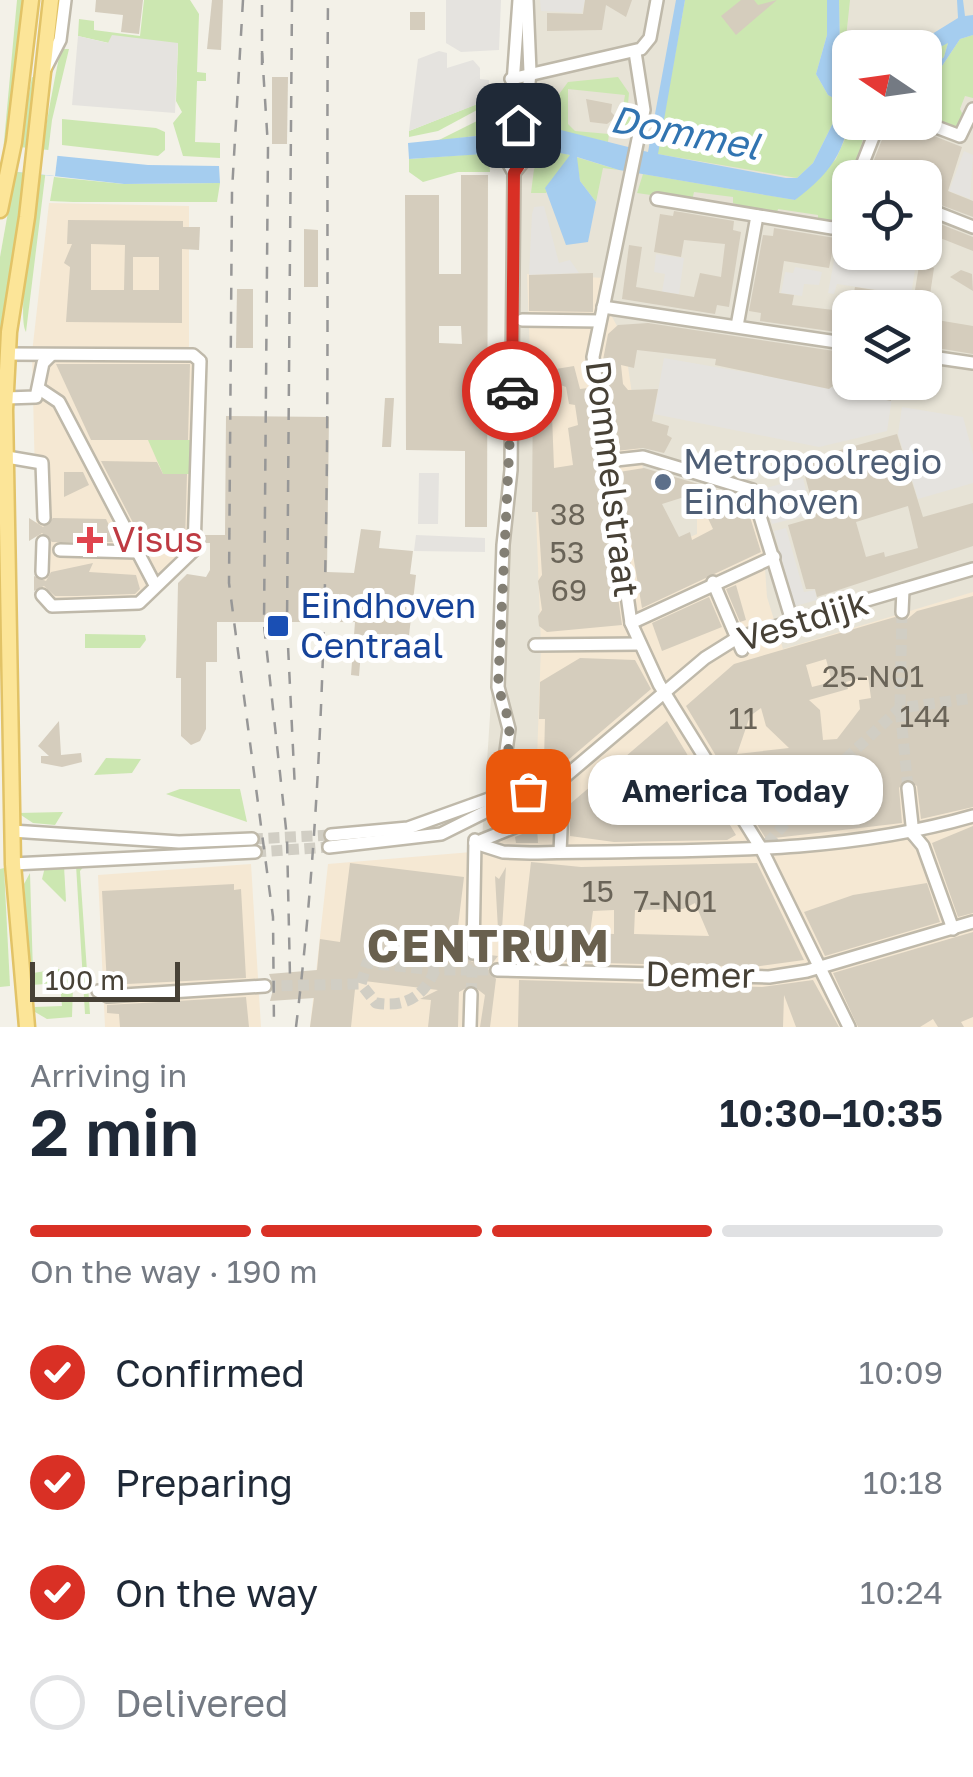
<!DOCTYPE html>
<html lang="en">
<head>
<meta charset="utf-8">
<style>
  :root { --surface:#fff; --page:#f6f6f7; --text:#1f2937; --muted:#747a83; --line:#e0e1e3; --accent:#d93025 }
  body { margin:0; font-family:"Golos Text",sans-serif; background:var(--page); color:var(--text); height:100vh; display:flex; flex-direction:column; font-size:38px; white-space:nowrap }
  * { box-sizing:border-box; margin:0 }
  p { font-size:32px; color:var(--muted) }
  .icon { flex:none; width:55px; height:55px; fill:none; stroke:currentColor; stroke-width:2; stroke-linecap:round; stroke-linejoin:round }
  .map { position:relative; height:1027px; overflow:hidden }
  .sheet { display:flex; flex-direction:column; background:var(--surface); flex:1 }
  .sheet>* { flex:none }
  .needle { width:65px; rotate:283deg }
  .buttons { position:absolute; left:832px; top:30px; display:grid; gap:20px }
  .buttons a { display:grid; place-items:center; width:110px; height:110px; border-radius:20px; background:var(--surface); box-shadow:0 2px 8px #0004; font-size:50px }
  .scale { position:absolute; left:30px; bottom:25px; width:150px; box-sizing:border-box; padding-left:10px; border:5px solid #474136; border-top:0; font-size:28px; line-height:35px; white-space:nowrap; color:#474136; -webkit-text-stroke:8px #fff; paint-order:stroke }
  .pin { position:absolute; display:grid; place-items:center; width:85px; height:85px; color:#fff; margin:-42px; border-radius:20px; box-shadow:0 5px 15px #0006 }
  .courier { position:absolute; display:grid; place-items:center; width:100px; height:100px; margin:-50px; border:8px solid #d93025; border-radius:50%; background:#fff; color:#222; box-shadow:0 2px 12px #0007 }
  .bubble { position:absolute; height:70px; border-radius:30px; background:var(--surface); box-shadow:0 2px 8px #0004; font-size:32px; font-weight:600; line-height:70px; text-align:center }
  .summary em { font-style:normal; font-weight:600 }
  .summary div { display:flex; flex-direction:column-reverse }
  .summary { display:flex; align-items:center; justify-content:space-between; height:170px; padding:0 30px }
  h1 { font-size:65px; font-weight:600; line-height:75px }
  .bar { display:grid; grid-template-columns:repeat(4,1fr); gap:15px 10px; align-content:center; height:120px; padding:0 30px }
  .bar i { height:12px; border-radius:8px; background:var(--line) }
  .bar .current { background:var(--accent) }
  .bar p { grid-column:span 4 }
  ol { padding:0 30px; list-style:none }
  li { display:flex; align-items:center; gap:30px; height:110px }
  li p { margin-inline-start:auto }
  li .icon { padding:10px; border-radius:50%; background:var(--accent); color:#fff; stroke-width:4 }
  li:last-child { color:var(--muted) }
  li i { width:55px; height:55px; border:5px solid var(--line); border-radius:50% }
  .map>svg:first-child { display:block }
  .residential { fill:#e7e3d6; fill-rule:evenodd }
  .commercial { fill:#f5e8d3 }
  .green { fill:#cce7b1 }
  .parking { fill:#e5e3df }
  .water { fill:#a5cdef }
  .pier { fill:#f3f1e8 }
  .building { fill:#d5cdbd; fill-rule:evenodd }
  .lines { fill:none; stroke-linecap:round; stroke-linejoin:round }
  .minor-tunnel { stroke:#d1cec4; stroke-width:11; stroke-dasharray:11 5.5; stroke-linecap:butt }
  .minor-casing { stroke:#bfb9aa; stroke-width:16 }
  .major-casing { stroke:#e2c367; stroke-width:19 }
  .minor { stroke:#fff; stroke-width:11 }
  .major { stroke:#fce598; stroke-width:14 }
  .rail { stroke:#979797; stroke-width:2.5; stroke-dasharray:12 12; stroke-linecap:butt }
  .done { stroke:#837f74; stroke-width:10; stroke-dasharray:0 18 }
  .route { stroke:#d93025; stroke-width:12 }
  .service-dot { fill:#5c6f8a; stroke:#fff; stroke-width:4 }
  .health-dot { fill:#e0444e; stroke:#fff; stroke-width:4 }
  .transit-dot { fill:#1a4fb4; stroke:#fff; stroke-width:4 }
  .labels { text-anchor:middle; stroke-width:10; stroke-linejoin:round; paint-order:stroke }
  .number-label { font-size:30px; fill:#6a6458 }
  .service-label { font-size:35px; fill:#4e5e75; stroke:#fff; text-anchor:start }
  .street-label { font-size:35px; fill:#474136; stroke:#fff }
  .health-label { font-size:35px; fill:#be3a42; stroke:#fff; text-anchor:start }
  .transit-label { font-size:35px; fill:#164399; stroke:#fff; text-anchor:start }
  .water-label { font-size:38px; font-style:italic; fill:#3174b1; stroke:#fff }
  .district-label { font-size:45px; font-weight:bold; letter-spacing:2.5px; fill:#69604e; stroke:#fff }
</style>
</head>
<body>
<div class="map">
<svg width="973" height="1027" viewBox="0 0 973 1027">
  <rect width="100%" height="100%" fill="#f3f1e8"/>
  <!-- residential -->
  <path class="residential" d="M515,0h458v1027h-503l31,-483zM850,48h75v74h-75zM850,178h75v74h-75zM850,308h75v74h-75z"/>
  <!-- commercial -->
  <g class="commercial">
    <polygon points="49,203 189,206 189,351 198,362 196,547 144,599 38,602 32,353"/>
    <polygon points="527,274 605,278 610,313 624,339 655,552 697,534 697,513 760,497 767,597 783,649 973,592 973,1027 310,1027 328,864 472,852 535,815 541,646"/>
    <polygon points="251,864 261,1027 105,1027 98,875"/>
  </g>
  <!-- green -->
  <g class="green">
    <polygon points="17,0 25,0 0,185"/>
    <polygon points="144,0 190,0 199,14 197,72 206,73 206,81 197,81 195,142 220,143 220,158 183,156 173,123 182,112 176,101 178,43 109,43 78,36 79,19 94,21 94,30 140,36"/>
    <polygon points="685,0 827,0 827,35 816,74 828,95 843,103 813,163 797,178 657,154"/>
    <polygon points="839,0 850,0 844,57 850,64 850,95 845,100 841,97"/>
    <polygon points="973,35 973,98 965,96 960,109 965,119 953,130 925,121 925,80 936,75 960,39"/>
    <polygon points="943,43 948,43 944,57 925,74 925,55"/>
    <path d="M61,49h8l-17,71 -26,212c-14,-21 26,-246 35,-283z"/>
    <polygon points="32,77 37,79 0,371 0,257"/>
    <polygon points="618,77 629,93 628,104 635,105 632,127 620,125 625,95 568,89 568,124 575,131 609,134 608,142 545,128 546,112 568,82"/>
    <polygon points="492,98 492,102 438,131 409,137 409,131"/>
    <polygon points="491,114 490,134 437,141"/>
    <polygon points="62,119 156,128 165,132 165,150 158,156 62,145"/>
    <path d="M852,123h24l-4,6 -7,-1c-3,23 -15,46 -16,61l-7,-2 1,27 -19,10 -6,-2v-7l-40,-6 -2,8 -43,-14v-6l-39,-5 -2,9 -55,-8 6,-19 152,26 41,-41z"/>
    <polygon points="545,150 571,155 546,193 531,193 534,169 545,158"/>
    <polygon points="489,153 490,172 458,172 423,182 409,172 409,159"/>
    <polygon points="576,157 619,170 603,168 596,202 580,181"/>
    <polygon points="54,177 124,184 220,183 217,202 73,202 50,201"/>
    <polygon points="148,440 191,440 190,474 163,474"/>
    <polygon points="85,634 145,635 146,640 140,648 85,648"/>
    <polygon points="106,758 141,759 132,773 94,775"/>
    <polygon points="180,789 240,789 247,822 166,794"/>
    <polygon points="63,812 55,825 33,823 18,813"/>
    <polygon points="76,865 85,865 80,871 90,1014 85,1014"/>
    <polygon points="64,866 66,901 65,902 42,879 45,867"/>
    <polygon points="4,868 10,986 0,987 0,869"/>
    <polygon points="30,873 33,973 59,969 73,986 72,1017 47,1019 35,1012 35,1007 62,1006 60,983 31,985 24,884"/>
  </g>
  <!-- parking -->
  <g class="parking">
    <polygon points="446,0 501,0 499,50 461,52 446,43"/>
    <polygon points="540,0 585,0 582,13 541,11"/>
    <polygon points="112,35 178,43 175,113 72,105 78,36 108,43"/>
    <polygon points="439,51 447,53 447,68 473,60 480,68 480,79 489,80 488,100 409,131 418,59"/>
    <polygon points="964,151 973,155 970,199 949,191"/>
    <polygon points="544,206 559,263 570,260 579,273 529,275 532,214 534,207"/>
    <polygon points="839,234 850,236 850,252 894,253 916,264 911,295 837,284 834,294 828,293"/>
    <polygon points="656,254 684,258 679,294 662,292 665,274 654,272"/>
    <polygon points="795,267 822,272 819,285 804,284 802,296 781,293 785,272 793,273"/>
    <polygon points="664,358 892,398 887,431 819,447 654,414"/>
    <polygon points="902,407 963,417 973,454 973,483 918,499 898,434"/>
    <polygon points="419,473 439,473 438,524 418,524"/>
    <polygon points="803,478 812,514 772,524 762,489"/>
    <polygon points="786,528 804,592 815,590 817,600 795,606 774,531"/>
    <polygon points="416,535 485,538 485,552 414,551"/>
  </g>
  <!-- water -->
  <g class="water">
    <path d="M676,0h9l-27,154 128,24h11l16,-15 30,-60 -15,-8 -12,-21 11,-39v-35h12l2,95 4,5 5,-5c0,50 -15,75 -55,105l-176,-30 -42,-13 3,24 16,21 -8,40 -22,3 -21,-57 25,-33 -25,-5 -136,9 -1,-16 145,-15 95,24z"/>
    <polygon points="957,0 963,0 965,16 973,15 973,35 960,39 936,75 925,80 925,74 944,57 948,43 925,55 925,48 911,47 958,18"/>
    <polygon points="0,150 148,165 219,166 220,183 124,184 0,170"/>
  </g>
  <!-- pier -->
  <g class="pier">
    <polygon points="545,128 544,151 490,155 490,134"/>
    <polygon points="0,145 58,151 55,176 0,170"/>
  </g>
  <!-- building -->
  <g class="building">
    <polygon points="96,0 143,0 139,34 121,32 123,15 95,12"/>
    <polygon points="212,0 223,0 221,50 207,49"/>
    <polygon points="585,0 632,0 626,17 606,5 602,30 547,31 547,13 583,14"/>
    <polygon points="741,0 754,0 758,5 777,0 736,35 721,16"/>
    <rect x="410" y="12" width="15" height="18"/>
    <polygon points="272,77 288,77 287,144 272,144"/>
    <polygon points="586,99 612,104 611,112 616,117 607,124 590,122"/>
    <polygon points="901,123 962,147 948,191 973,201 973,217 925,199 925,170 909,164 904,178 880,178 870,170 887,127 898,131"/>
    <path d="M461,175h27l-1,352h-22v-76l-59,-1 -1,-255h34v79h22zM439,326h22l1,18 -23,-1z"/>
    <polygon points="674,211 734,221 733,230 741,232 729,307 717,305 715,314 622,299 629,245 642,247 636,287 694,297 700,273 721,277 725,244 684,240 681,257 654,252 660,214 673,216"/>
    <polygon points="925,218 973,237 973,251 925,232"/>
    <path d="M68,220l115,1v6h17l-1,23 -17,-1v74l-116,-1 4,-55 -6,-4 8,-19h-5zM91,244l34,1 -1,45h-33zM133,257h26v33h-26z"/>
    <polygon points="774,228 835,238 829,268 784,261 779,293 794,295 792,305 850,312 850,334 760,321 761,313 749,311 763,235 773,236"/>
    <polygon points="304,229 318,230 318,287 304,287"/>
    <polygon points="920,260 934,268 928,308 866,308 867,300 853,298 855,287 914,296"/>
    <polygon points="961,270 972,274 973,291 950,277"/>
    <polygon points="593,273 593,312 529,311 529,275"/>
    <polygon points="237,289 253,289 253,348 236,348"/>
    <polygon points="925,318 973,326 973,354 925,346"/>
    <polygon points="648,323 841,352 850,354 850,371 829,389 715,365 716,359 637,350 634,368 621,365 623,384 628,390 658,389 652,421 669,426 667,435 672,438 664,453 643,448 616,451 603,360 608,334 618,325"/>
    <polygon points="56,364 190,364 188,440 91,440"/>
    <path d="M574,366l6,23 8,-1 34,237 -75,7 -8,-6 -1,-10 4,-6 -4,-29 4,-6 -4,-63h-6l1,-132 5,-8zM555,383l11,4 3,17 6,1 3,20 -10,3 5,37 -19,3 -3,-79z"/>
    <polygon points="925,368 940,370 938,392 923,390"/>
    <polygon points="869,382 903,382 901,397 892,395 891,401 867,396"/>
    <polygon points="385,398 394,398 391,447 382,447"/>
    <polygon points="226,416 329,417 327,572 354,573 361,529 381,531 379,548 413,551 410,574 416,575 408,644 362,639 359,676 351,675 355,622 217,622 217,662 206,662 206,729 200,741 191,745 181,736 181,678 176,678 178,583 187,574 206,577 210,570 210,543 204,543 204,523 204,535 225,535"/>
    <path d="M897,434l26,83 50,-14v43l-156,51 -2,-8h-9l-18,-64 28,-8 -15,-56zM908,506l10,42 -33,9 -1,-5 -18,5 -10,-35z"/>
    <polygon points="101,461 157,462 163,474 187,474 185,543 143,542"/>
    <polygon points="644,468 712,488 708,506 681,498 662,504 679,537 690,532 692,540 713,529 706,514 733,500 735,495 744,498 761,552 642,608 619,472"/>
    <polygon points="64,472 83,472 89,485 64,497"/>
    <polygon points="29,518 43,527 53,518 106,519 117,542 52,542 42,533 29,541"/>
    <polygon points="93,563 89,572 136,575 140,589 135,594 77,596 55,596 44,586 34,591 34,576 46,581 51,572"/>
    <polygon points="736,585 746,620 740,622 726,589"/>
    <path d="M973,596v211l-52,12 -4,-33 -11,-7 -7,9 3,35 -136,16 -80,-133 48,-42 161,-47 10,4 12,-10zM826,659l6,23 -20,5 -6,-22zM868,676l3,22 -12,2 1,9 -23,30 -14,1 -3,-30 -11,-10 39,-11 -2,-7zM761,708l5,18 23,22 -52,6 13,-38z"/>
    <polygon points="709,597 722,627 662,651 652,623"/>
    <polygon points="580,658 635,660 651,689 561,766 548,765 544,760 545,719 539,719 540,682"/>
    <polygon points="59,721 61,755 81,753 82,762 62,767 41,763 41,756 49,756 38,746"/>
    <path d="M667,721l69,114 -9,5 -113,2 -44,-6v-32zM655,759l13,20 19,32 -56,1 2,-34z"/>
    <polygon points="973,826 973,913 958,917 932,843"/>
    <polygon points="537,828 538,843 516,843 515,837"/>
    <path d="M531,862l50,5 176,-4 47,97 -51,7 -186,-5 -47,-5zM695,903l14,33 -75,-2 1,-24 48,-1zM614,910v24l-24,-1 3,-22z"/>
    <polygon points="350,863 464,877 455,951 464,952 472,962 482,954 498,956 488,969 496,979 490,1027 480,1027 485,995 472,985 459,992 458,1027 428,1027 431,1000 420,999 438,990 356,980 351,1027 310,1027 314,998 270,1001 274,986 269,974 317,970 320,939 340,942"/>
    <polygon points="506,867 502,929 498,929 495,876 499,879"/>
    <polygon points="927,883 940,922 825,956 804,912 853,895"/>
    <polygon points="234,884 234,890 241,889 246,978 107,985 102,891"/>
    <polygon points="973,932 973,1017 961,1022 964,1027 938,1027 933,1019 920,1027 858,1027 833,973"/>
    <polygon points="519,980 762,987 813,980 839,1027 796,1027 784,995 783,1027 518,1027"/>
    <polygon points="246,997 249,1027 120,1027 119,1014 107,1013 107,1005"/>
  </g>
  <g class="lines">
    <!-- minor-tunnel -->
    <g class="minor-tunnel">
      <polyline points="902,612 900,708 908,788"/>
      <polyline points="252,839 331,835"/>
      <polyline points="767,844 824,779 900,708 973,698"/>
      <polyline points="255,852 329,847"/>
      <path d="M435,970c-11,26 -29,38 -59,33l-15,-19 6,-21 68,7h62"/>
      <polyline points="265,986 361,984"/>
      <polyline points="471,994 473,953"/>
    </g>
    <defs>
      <g id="minor">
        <polyline points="635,52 644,110 593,357 631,623 659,684 761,848 849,1027"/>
        <polyline points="45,69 60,40 65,0"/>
        <polyline points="511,79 641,49 650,38 657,0"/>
        <polyline points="923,122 960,136 973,109"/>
        <polyline points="510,125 519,0"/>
        <polyline points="525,128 530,72 527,0"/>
        <polyline points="857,178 879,122"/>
        <polyline points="657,199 832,228 838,226 850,196"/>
        <polyline points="925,208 973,227"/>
        <polyline points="603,307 850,344"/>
        <polyline points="522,320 600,321"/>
        <polyline points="737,326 757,216"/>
        <polyline points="7,354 193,355 200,361 194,550 139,603 52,606 42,595"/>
        <polyline points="925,356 973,363"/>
        <polyline points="41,390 59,402 155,585"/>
        <polyline points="6,398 36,397 43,363 51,355"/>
        <polyline points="7,457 42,463 44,518"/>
        <polyline points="607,461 643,457 752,490 792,621"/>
        <polyline points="60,550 137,552"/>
        <polyline points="42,572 43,542"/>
        <polyline points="713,582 742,650"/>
        <polyline points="902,612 903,590"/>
        <polyline points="631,623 774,557"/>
        <polyline points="535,645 640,644"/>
        <polyline points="908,788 913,834"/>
        <polyline points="12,831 179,842 252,839"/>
        <polyline points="913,834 923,846 953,929"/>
        <polyline points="331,835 408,828 500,795 554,786 705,658 737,638 973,569"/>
        <path d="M475,843l28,9 27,1c149,-4 299,5 443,-37"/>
        <polyline points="475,843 562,808 560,852"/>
        <path d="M329,847l112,-13 48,-24 11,-15 9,-66 -11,-42 5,-142 8,-75 3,-297 -18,-32c5,-14 15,-20 29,-13l8,12 -2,12 -17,21"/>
        <polyline points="13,864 255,852"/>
        <polyline points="473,953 475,840"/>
        <polyline points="497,970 769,977 807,971 973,922"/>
        <polyline points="98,991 108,996 265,986"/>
        <polyline points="470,1027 471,994"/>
      </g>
      <g id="major">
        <polyline points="0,210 14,142 31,0"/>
        <polyline points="27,1027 13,864 5,410 9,332 27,217 51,0"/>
      </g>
    </defs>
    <!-- minor casing -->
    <use href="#minor" class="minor-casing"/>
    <!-- major casing -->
    <use href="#major" class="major-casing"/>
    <!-- minor -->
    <use href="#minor" class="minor"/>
    <!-- major -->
    <use href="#major" class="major"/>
    <!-- rail -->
    <g class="rail">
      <polyline points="243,0 232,191 229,583 273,917 274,1027"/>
      <polyline points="292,0 287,625 295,790"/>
      <polyline points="262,51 268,147 264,625 287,838 290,977"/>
      <polyline points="262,65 262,0"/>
      <path d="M296,1027c41,-339 29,-686 32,-1027"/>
    </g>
  </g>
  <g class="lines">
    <!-- done -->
    <path class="done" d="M512,391l-14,296c4,13 10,27 11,40 3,29 -14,49 19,64"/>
    <!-- route -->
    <polyline class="route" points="512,391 514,173 532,146 531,134 518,125"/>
  </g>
  <!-- markers -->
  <circle class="service-dot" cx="663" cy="482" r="10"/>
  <path class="health-dot" d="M85 525h10v10h10v10h-10v10h-10v-10h-10v-10h10z"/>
  <rect class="transit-dot" x="266" y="614" width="24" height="24" rx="5"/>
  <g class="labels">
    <!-- number labels -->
    <g class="number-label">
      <text x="568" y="525">38</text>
      <text x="567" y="563">53</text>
      <text x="569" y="601">69</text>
      <text x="873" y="687">25-N01</text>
      <text x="925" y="727">144</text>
      <text x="743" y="729">11</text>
      <text x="598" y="902">15</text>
      <text x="675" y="912">7-N01</text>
    </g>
    <!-- service labels -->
    <g class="service-label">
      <text x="683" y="474">Metropoolregio<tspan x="683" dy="40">Eindhoven</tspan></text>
    </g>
    <!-- street labels -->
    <g class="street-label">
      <text transform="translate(612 479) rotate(83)" y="12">Dommelstraat</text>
      <text transform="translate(803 621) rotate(-17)" y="12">Vestdijk</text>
      <text transform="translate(700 975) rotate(1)" y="12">Demer</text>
    </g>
    <!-- health labels -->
    <g class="health-label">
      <text x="112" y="552">Visus</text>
    </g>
    <!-- transit labels -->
    <g class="transit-label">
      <text x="300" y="618">Eindhoven<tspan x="300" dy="40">Centraal</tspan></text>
    </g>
    <!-- water labels -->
    <g class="water-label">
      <text transform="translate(685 133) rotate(11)" y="13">Dommel</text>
    </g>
    <!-- district labels -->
    <g class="district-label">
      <text x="489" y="962">CENTRUM</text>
    </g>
  </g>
</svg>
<div class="buttons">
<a><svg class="needle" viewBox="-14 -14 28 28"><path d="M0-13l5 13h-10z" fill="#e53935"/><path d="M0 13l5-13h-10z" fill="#747a83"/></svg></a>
<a><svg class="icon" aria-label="locate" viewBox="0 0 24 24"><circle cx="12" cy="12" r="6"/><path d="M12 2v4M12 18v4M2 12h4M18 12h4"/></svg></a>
<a><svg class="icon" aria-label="layers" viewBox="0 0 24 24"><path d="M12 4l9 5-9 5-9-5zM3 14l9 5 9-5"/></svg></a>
</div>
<div class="scale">100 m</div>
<div class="pin" style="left:528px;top:791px;background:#ea580c"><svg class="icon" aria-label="bag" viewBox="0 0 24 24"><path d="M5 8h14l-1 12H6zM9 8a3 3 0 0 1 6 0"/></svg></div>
<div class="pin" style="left:518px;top:125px;background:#1f2937"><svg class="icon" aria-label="home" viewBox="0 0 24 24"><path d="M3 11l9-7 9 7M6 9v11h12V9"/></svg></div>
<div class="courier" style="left:512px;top:391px"><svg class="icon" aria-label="car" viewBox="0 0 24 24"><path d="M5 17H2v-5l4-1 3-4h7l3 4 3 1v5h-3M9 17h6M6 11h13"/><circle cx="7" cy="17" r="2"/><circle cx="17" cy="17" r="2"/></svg></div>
<div class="bubble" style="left:588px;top:755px;width:295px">America Today</div>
</div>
<section class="sheet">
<div class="summary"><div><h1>2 min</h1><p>Arriving in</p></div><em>10:30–10:35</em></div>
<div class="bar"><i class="current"></i><i class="current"></i><i class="current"></i><i></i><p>On the way · 190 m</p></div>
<ol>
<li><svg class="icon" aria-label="check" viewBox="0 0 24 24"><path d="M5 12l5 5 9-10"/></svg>Confirmed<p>10:09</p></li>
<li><svg class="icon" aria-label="check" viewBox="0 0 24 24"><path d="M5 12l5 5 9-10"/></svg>Preparing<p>10:18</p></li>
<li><svg class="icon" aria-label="check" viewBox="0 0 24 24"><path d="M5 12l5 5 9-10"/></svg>On the way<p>10:24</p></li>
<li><i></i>Delivered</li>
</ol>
</section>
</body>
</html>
